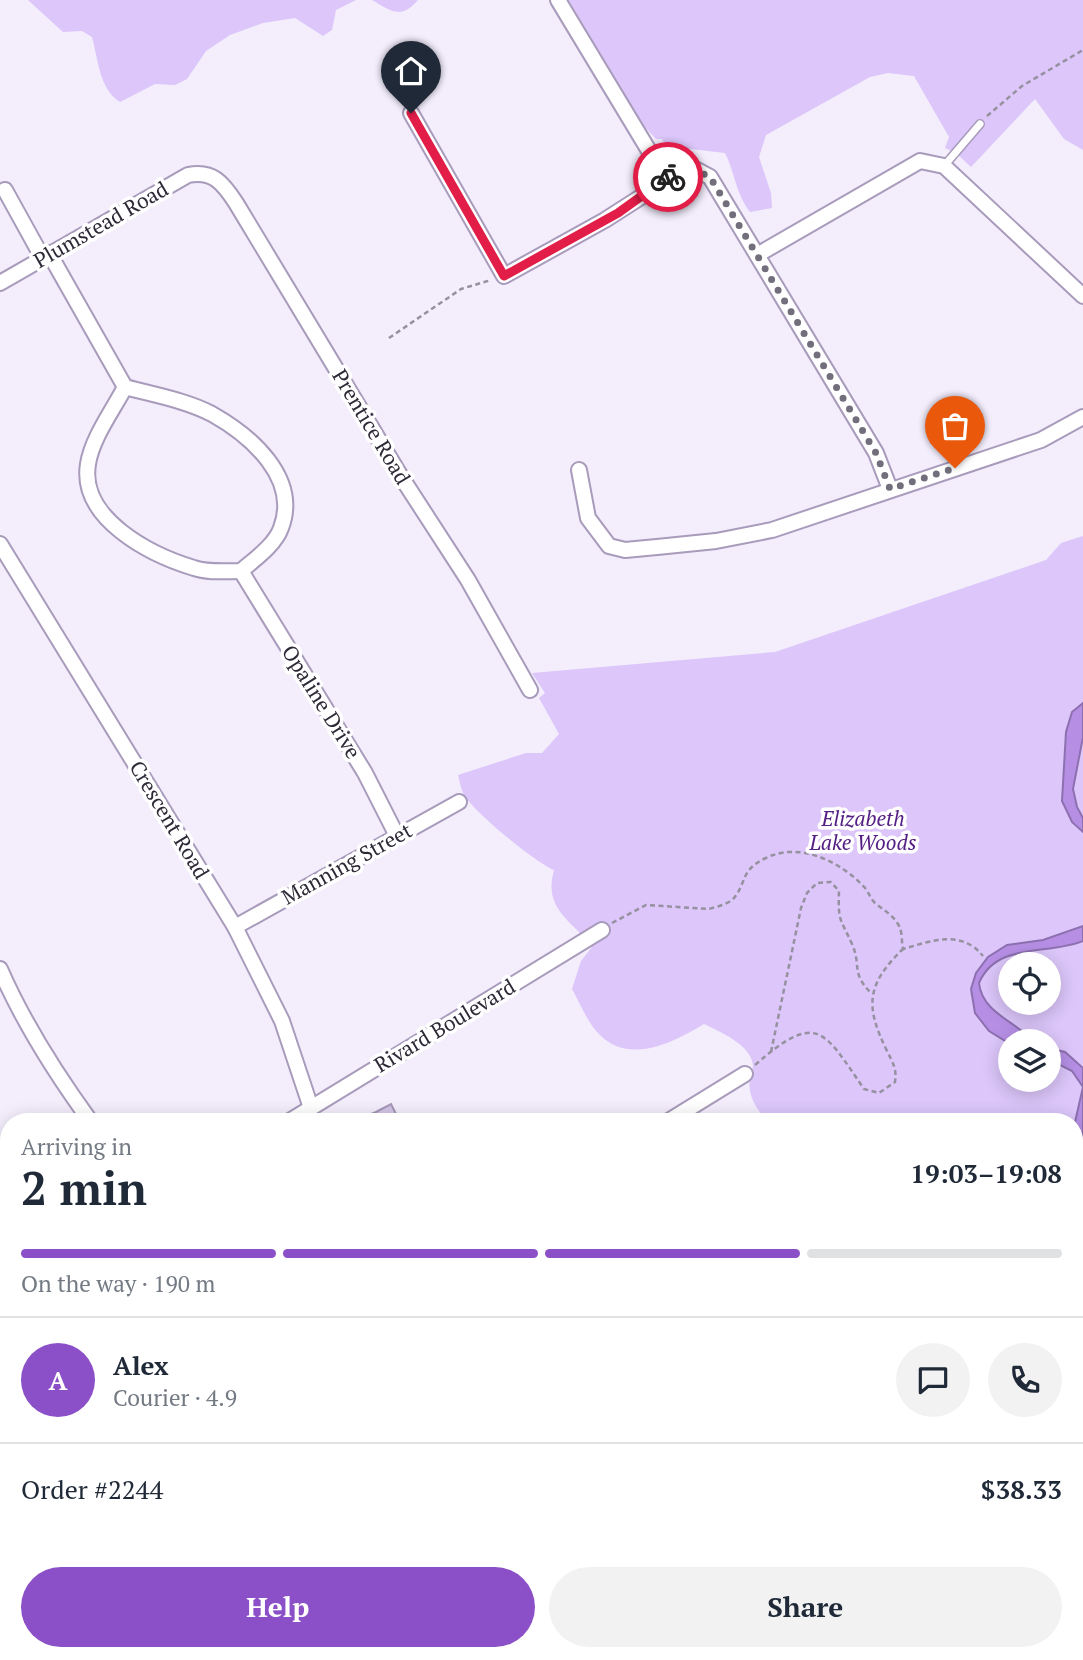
<!DOCTYPE html>
<html lang="en">
<head>
<meta charset="utf-8">
<style>
  :root { --surface:#fff; --page:#f2f2f3; --text:#1f2937; --muted:#747a83; --line:#e0e1e3; --accent:#8b50c7 }
  body { margin:0; font-family:"PT Serif",serif; background:var(--page); color:var(--text); height:100vh; display:flex; flex-direction:column; font-size:26px; white-space:nowrap }
  * { box-sizing:border-box; margin:0 }
  p { font-size:23px; color:var(--muted) }
  .icon { flex:none; width:38px; height:38px; fill:none; stroke:currentColor; stroke-width:2; stroke-linecap:round; stroke-linejoin:round }
  .map { position:relative; flex:1; overflow:hidden }
  .sheet { position:absolute; left:0px; top:1113px; width:1083px; height:548px; display:flex; flex-direction:column; background:var(--surface); border-radius:28px 28px 0 0; box-shadow:0 4px 18px #0003 }
  .sheet>* { flex:none }
  .tools { position:absolute; left:998px; top:952px; display:grid; gap:14px }
  .tools a { display:grid; place-items:center; width:63px; height:63px; border-radius:50%; background:var(--surface); box-shadow:0 4px 18px #0003; font-size:35px }
  .pin { position:absolute; display:grid; place-items:center; width:60px; height:60px; color:#fff; margin:-72px -30px; border-radius:50% 50% 50% 0; rotate:-45deg; box-shadow:0 0 7px #0007 }
  .pin .icon { rotate:45deg }
  .courier { position:absolute; display:grid; place-items:center; width:70px; height:70px; margin:-35px; border:5px solid #e11d48; border-radius:50%; background:#fff; color:#222; box-shadow:0 2px 9px #0007 }
  .head em { font-style:normal; font-weight:600 }
  .head div { display:flex; flex-direction:column-reverse }
  .head { display:flex; align-items:center; justify-content:space-between; height:119px; padding:0 21px }
  h1 { font-size:46px; font-weight:600; line-height:52px }
  .bar { display:grid; grid-template-columns:repeat(4,1fr); gap:10px 7px; align-content:center; height:84px; padding:0 21px }
  .bar i { height:9px; border-radius:5px; background:var(--line) }
  .bar .on { background:var(--accent) }
  .bar p { grid-column:span 4 }
  .line { display:flex; align-items:center; gap:18px; padding:0 21px; border-top:2px solid var(--line) }
  .line div { flex:1 }
  .round { display:grid; place-items:center; flex:none; width:74px; height:74px; border-radius:37px; background:var(--page) }
  .primary-button { display:flex; gap:14px; margin-top:auto; padding:14px 21px }
  .primary-button a { flex:1; height:80px; border-radius:42px; background:var(--accent); color:#fff; font-size:28px; font-weight:600; line-height:80px; text-align:center }
  .primary-button a+a { background:var(--page); color:var(--text) }
  .map>svg:first-child { display:block }
  .green { fill:#dcc6fa; fill-rule:evenodd }
  .water { fill:#b68fe5; stroke:#8d70b0; stroke-width:2 }
  .building { fill:#d2c4e6; stroke:#a496b7; stroke-width:2 }
  .lines { fill:none; stroke-linecap:round; stroke-linejoin:round }
  .lane-casing { stroke:#a89bbb; stroke-width:10 }
  .street-casing { stroke:#a89bbb; stroke-width:18 }
  .path { stroke:#96919f; stroke-width:2.5; stroke-dasharray:5 3.5; stroke-linecap:butt }
  .lane { stroke:#fff; stroke-width:7 }
  .street { stroke:#fff; stroke-width:14 }
  .done { stroke:#736e7b; stroke-width:7; stroke-dasharray:0 12.6 }
  .route { stroke:#e11d48; stroke-width:9 }
  .labels { text-anchor:middle; stroke-width:7; stroke-linejoin:round; paint-order:stroke }
  .street-label { font-size:21px; fill:#2e2936; stroke:#fff }
  .park-label { font-size:21px; font-style:italic; fill:#552084; stroke:#fff }
</style>
</head>
<body>
<div class="map">
<svg width="1083" height="1660" viewBox="0 0 1083 1660">
  <rect width="100%" height="100%" fill="#f3edfc"/>
  <!-- green -->
  <g class="green">
    <path d="M28,0h328l-20,10 -4,20 -9,6 -28,-18 -32,5 -33,12 -24,16 -19,28 -12,6 -20,-1 -35,18c-21,-13 -22,-44 -28,-65l-10,-6 -19,1z"/>
    <path d="M372,0h46c-17,20 -27,11 -46,0z"/>
    <path d="M568,0h515v150l-19,-11 -29,-40 -64,68 -15,-14 -11,-5 4,-11 -35,-61 -26,-3 -18,4 -104,58 -7,22 12,36 1,15 -22,4c-14,-18 -15,-39 -25,-59l-59,-7 -4,-7h-6l-14,-15z"/>
    <path d="M1083,536v1124h-304l-1,-8h296v-530h-306c-12,-14 -21,-26 -18,-45 0,-3 3,-7 3,-11 -1,-21 -33,-34 -49,-42 -30,18 -74,41 -104,11 -12,-11 -20,-32 -28,-46l9,-28 11,-14c-21,-28 -49,-37 -38,-77 -19,-8 -78,-56 -89,-74 -4,-5 -5,-14 -7,-21l68,-22h16l17,-19 -20,-36 6,-5 -13,-20 243,-21 271,-92 15,-17zM1010,964h38v39h-38zM1010,1041h38v39h-38z"/>
    <polygon points="476,1652 759,1652 758,1660 472,1660 478,1656"/>
  </g>
  <!-- water -->
  <g class="water">
    <polygon points="1083,703 1083,737 1073,789 1077,807 1083,818 1083,832 1072,822 1062,801 1066,732 1072,712"/>
    <path d="M1083,926v15c-35,15 -86,0 -104,42 3,29 35,38 55,58h-24v3l-21,-13 -14,-18 -4,-24 5,-16 12,-16 19,-12 36,-5z"/>
    <polygon points="1048,1048 1065,1052 1083,1068 1083,1134 1075,1148 1075,1122 1083,1087 1072,1071 1048,1059"/>
  </g>
  <!-- building -->
  <polygon class="building" points="391,1104 400,1122 359,1119 376,1112"/>
  <g class="lines">
    <defs>
      <polyline id="lane" points="944,166 980,124"/>
      <g id="street">
        <polyline points="558,0 666,179"/>
        <polyline points="411,113 504,276 605,220 683,170 695,169 710,177 876,453 890,489"/>
        <polyline points="5,190 42,257"/>
        <path d="M49,253l76,134c29,8 60,13 87,27 39,22 88,64 69,114 -6,17 -26,31 -40,43 -15,0 -33,2 -47,-3 -43,-13 -115,-49 -106,-104 4,-26 25,-54 37,-77"/>
        <polyline points="757,255 920,161 944,166 1083,296"/>
        <path d="M0,283l188,-108c25,-5 35,8 48,28l164,272 68,105 62,110"/>
        <polyline points="579,470 588,518 609,546 625,550 657,547 716,541 772,530 1041,440 1083,417"/>
        <polyline points="0,544 235,927 282,1021 311,1108"/>
        <polyline points="241,571 365,773 397,836"/>
        <polyline points="235,927 459,802"/>
        <path d="M0,969c24,55 56,105 91,153"/>
        <polyline points="288,1122 602,930"/>
        <polyline points="667,1122 745,1074"/>
        <polyline points="0,1285 9,1280"/>
        <polyline points="0,1511 9,1505"/>
        <polyline points="359,1652 361,1660"/>
      </g>
    </defs>
    <!-- lane casing -->
    <use href="#lane" class="lane-casing"/>
    <!-- street casing -->
    <use href="#street" class="street-casing"/>
    <!-- path -->
    <g class="path">
      <polyline points="987,116 1022,86 1083,50"/>
      <polyline points="389,338 461,289 491,280"/>
      <path d="M612,923l34,-18 63,4c7,-2 20,-5 25,-11 13,-16 6,-28 32,-40 34,-17 76,4 100,31 3,5 5,10 9,14 8,7 17,11 23,21 5,8 3,16 5,25 28,-8 58,-20 80,7"/>
      <path d="M771,1052l30,-144 6,-15 10,-10 14,-1 8,9c-1,32 1,26 13,53 10,23 -2,28 20,50"/>
      <path d="M755,1065c62,-54 68,-36 109,24l15,4 16,-11c2,-13 -2,-19 -8,-31 -22,-45 -21,-66 16,-102"/>
    </g>
    <!-- lane -->
    <use href="#lane" class="lane"/>
    <!-- street -->
    <use href="#street" class="street"/>
  </g>
  <g class="lines">
    <!-- done -->
    <path class="done" d="M668,177c17,-8 25,-9 42,0l166,276 14,36 65,-21"/>
    <!-- route -->
    <polyline class="route" points="411,113 504,276 618,213 668,177"/>
  </g>
  <g class="labels">
    <!-- street labels -->
    <g class="street-label">
      <text transform="translate(101 225) rotate(-30)" y="7">Plumstead Road</text>
      <text transform="translate(371 427) rotate(59)" y="7">Prentice Road</text>
      <text transform="translate(321 702) rotate(58)" y="7">Opaline Drive</text>
      <text transform="translate(169 820) rotate(59)" y="7">Crescent Road</text>
      <text transform="translate(347 864) rotate(-29)" y="7">Manning Street</text>
      <text transform="translate(445 1026) rotate(-31)" y="7">Rivard Boulevard</text>
    </g>
    <!-- park labels -->
    <g class="park-label">
      <text x="863" y="826">Elizabeth<tspan x="863" dy="24">Lake Woods</tspan></text>
    </g>
  </g>
</svg>
<div class="tools">
<a><svg class="icon" aria-label="locate" viewBox="0 0 24 24"><circle cx="12" cy="12" r="6"/><path d="M12 2v4M12 18v4M2 12h4M18 12h4"/></svg></a>
<a><svg class="icon" aria-label="layers" viewBox="0 0 24 24"><path d="M12 4l9 5-9 5-9-5zM3 14l9 5 9-5"/></svg></a>
</div>
<div class="pin" style="left:955px;top:468px;background:#ea580c"><svg class="icon" aria-label="bag" viewBox="0 0 24 24"><path d="M5 8h14l-1 12H6zM9 8a3 3 0 0 1 6 0"/></svg></div>
<div class="pin" style="left:411px;top:113px;background:#1f2937"><svg class="icon" aria-label="home" viewBox="0 0 24 24"><path d="M3 11l9-7 9 7M6 9v11h12V9"/></svg></div>
<div class="courier" style="left:668px;top:177px"><svg class="icon" aria-label="bike" viewBox="0 0 24 24"><circle cx="6" cy="16" r="4"/><circle cx="18" cy="16" r="4"/><path d="M6 16l4-8h5l3 8M10 8l3 8H6M13 5h3"/></svg></div>
<section class="sheet">
<div class="head"><div><h1>2 min</h1><p>Arriving in</p></div><em>19:03–19:08</em></div>
<div class="bar"><i class="on"></i><i class="on"></i><i class="on"></i><i></i><p>On the way · 190 m</p></div>
<div class="line" style="height:126px"><b class="round" style="background:var(--accent);color:#fff">A</b><div><b>Alex</b><p>Courier · 4.9</p></div><a class="round"><svg class="icon" aria-label="chat" viewBox="0 0 24 24"><path d="M4 5h16v11H9l-5 4z"/></svg></a><a class="round"><svg class="icon" aria-label="phone" viewBox="0 0 24 24"><path d="M5 4h4l2 5-3 2q2 4 5 5l2-3 5 2v4C11 20 4 13 5 4z"/></svg></a></div>
<div class="line" style="height:91px"><div>Order #2244</div><b>$38.33</b></div>
<div class="primary-button"><a>Help</a><a>Share</a></div>
</section>
</div>
</body>
</html>
